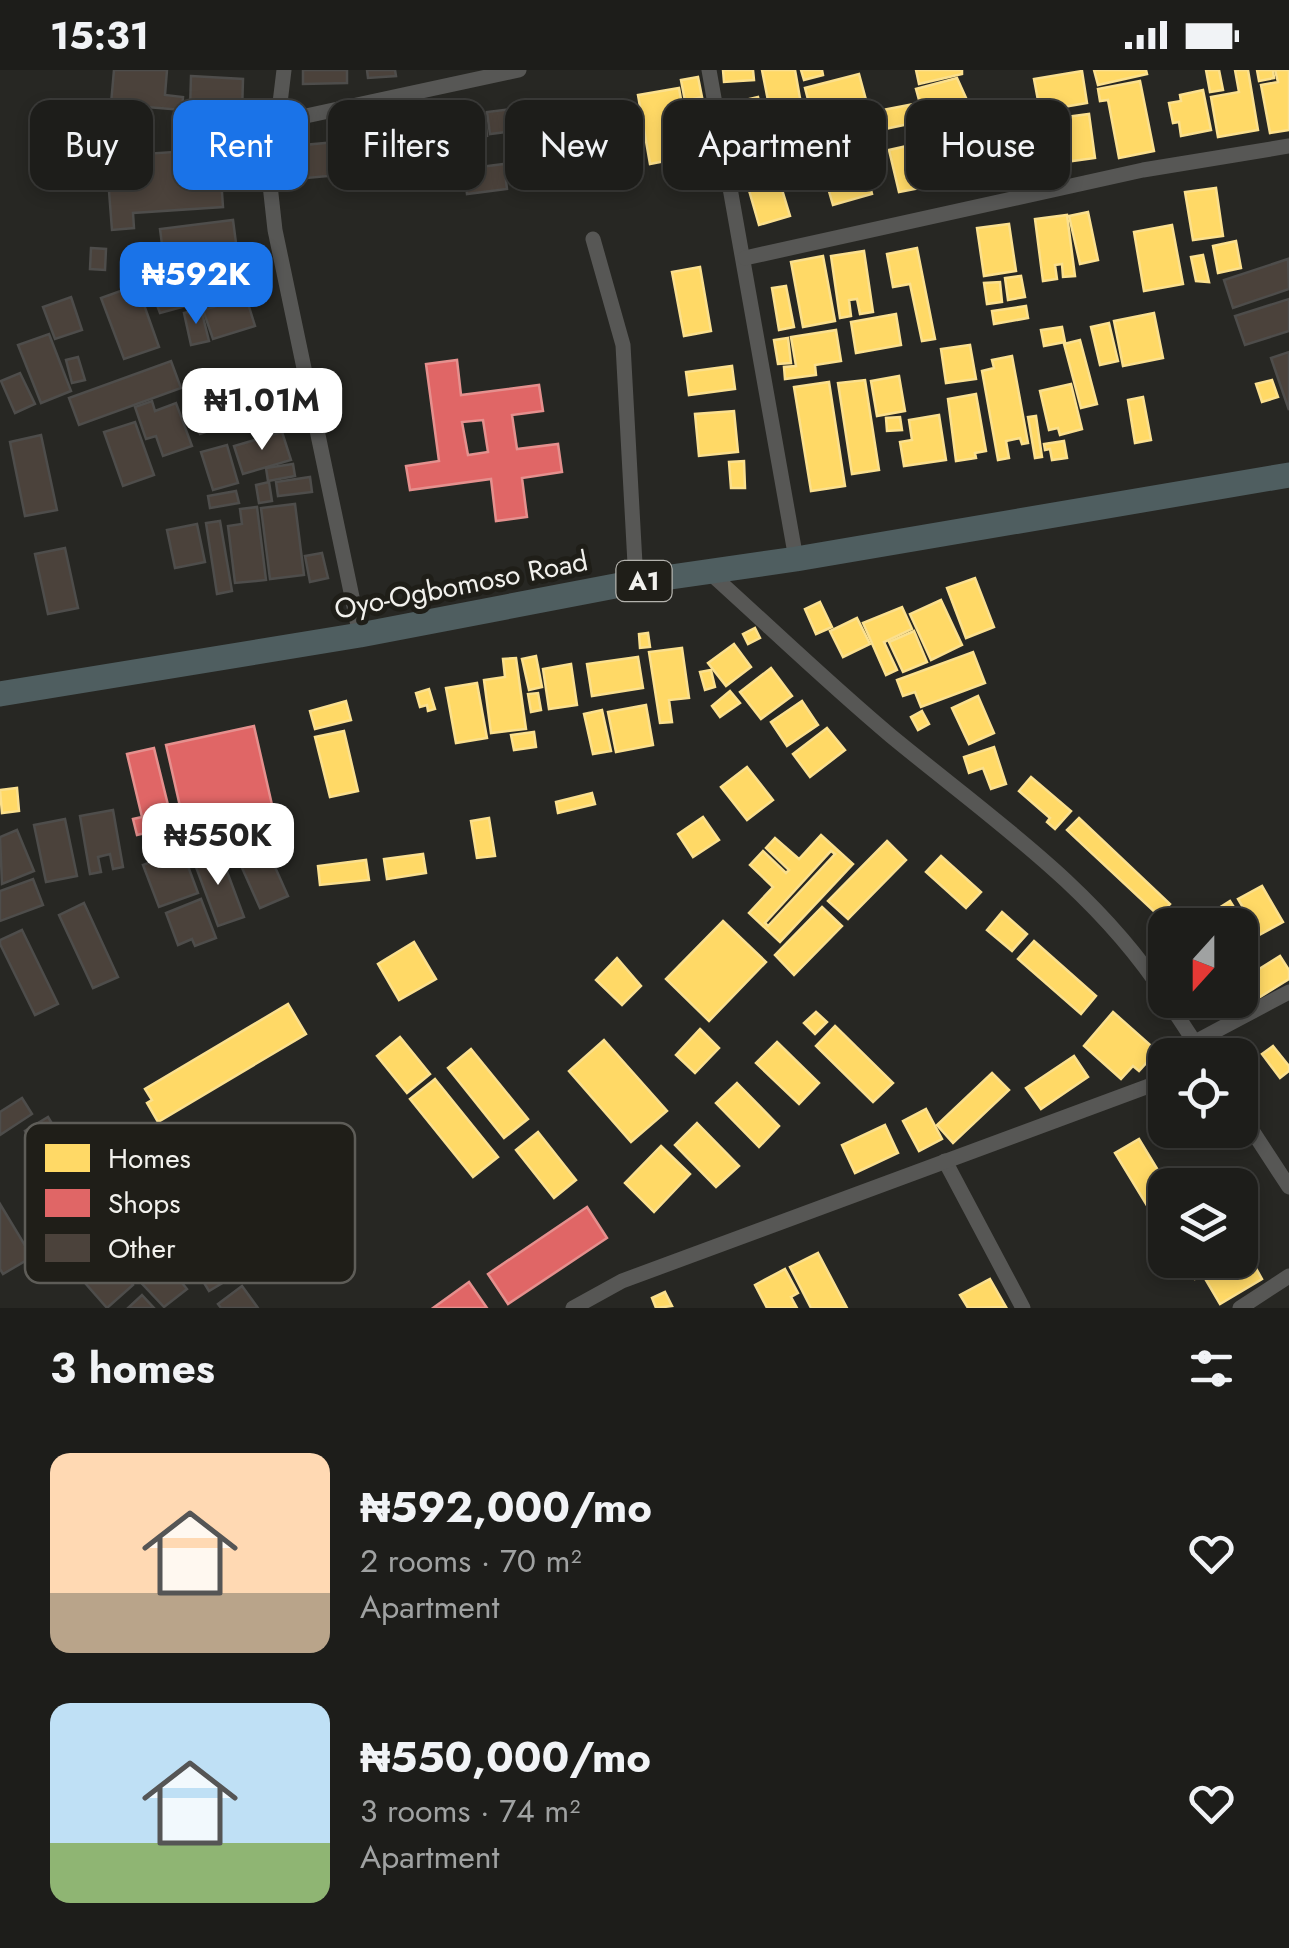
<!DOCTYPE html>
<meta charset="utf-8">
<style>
:root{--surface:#1d1d1a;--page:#2a2a27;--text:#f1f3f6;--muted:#a0a2a2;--line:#3b3b39;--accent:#1a73e8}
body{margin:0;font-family:Jost,sans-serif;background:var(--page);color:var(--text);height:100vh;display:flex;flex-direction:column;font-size:38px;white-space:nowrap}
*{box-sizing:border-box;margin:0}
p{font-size:32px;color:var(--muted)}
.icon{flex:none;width:55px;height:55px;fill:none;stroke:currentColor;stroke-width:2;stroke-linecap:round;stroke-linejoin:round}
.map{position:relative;height:1238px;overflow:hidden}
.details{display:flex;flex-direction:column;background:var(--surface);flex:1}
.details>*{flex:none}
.top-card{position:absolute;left:30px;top:30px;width:1230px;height:90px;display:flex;gap:20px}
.needle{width:65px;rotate:201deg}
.tools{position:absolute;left:1148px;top:838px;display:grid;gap:20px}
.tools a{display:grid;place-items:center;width:110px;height:110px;border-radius:20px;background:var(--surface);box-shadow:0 5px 15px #0003,0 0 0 2px var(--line);font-size:50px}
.price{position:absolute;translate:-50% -85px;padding:0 22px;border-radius:20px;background:#fff;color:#222;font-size:32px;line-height:65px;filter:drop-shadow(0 2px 5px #0008)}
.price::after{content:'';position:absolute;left:50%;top:60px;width:30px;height:22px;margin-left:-15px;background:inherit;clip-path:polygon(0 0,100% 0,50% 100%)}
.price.selected{background:var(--accent);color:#fff}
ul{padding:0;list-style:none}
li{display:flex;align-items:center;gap:30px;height:250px;padding:0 50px}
li span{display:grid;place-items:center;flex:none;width:280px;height:200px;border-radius:20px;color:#555}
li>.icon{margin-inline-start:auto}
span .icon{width:120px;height:120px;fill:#fffc;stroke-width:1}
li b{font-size:42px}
h2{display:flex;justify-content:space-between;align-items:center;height:120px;padding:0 50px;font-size:42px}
.pill{padding:0 35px;border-radius:20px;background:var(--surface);box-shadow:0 5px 15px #0003,0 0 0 2px var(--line);font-size:35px;line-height:90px}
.pill.selected{background:var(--accent);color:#fff}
.status{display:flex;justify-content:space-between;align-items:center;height:70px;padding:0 50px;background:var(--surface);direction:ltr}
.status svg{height:28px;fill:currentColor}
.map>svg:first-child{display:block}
.homes{fill:#ffd966;stroke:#fbe08e;stroke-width:2.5;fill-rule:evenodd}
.shops{fill:#e06666;stroke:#e5908e;stroke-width:2.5;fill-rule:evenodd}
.building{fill:#4b423b;stroke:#4e4d4b;stroke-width:2.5}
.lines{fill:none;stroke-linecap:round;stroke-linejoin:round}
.minor{stroke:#575755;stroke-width:15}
.trunk{stroke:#4f5e60;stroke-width:25}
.labels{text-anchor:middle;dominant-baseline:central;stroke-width:10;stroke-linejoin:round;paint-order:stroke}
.shield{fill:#1f1e18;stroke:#b3b2ad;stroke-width:2.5}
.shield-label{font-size:25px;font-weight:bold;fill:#f2f1ed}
.street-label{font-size:28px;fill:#f2f1ed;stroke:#1f1e18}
.key{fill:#1f1e18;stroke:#5e5d58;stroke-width:2.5}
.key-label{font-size:28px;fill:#f2f1ed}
</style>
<div class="status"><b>15:31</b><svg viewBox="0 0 49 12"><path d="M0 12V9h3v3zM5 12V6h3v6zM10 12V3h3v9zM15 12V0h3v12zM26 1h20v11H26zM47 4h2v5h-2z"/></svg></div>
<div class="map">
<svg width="1289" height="1238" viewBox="0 0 1289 1238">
<rect width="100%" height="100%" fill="#272723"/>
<g class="homes">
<polygon points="723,0 753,0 754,10 724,12"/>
<polygon points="762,0 795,0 803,45 772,51"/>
<polygon points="801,0 822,0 823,5 804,10"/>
<polygon points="916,0 962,0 962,4 919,14"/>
<polygon points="1094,0 1146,0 1147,4 1098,15"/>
<polygon points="1206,0 1219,0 1223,20 1210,22"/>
<polygon points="1235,0 1248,0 1258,60 1218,67 1211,27 1239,22"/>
<polygon points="1257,0 1273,0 1274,8 1259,11"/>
<polygon points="1275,0 1289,0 1289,60 1270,63 1261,15 1278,12"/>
<polygon points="1082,1 1087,33 1040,41 1034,9"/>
<polygon points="859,4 866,30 812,45 805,18"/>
<polygon points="698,7 702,27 685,31 681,10"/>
<polygon points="957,8 971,39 925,52 916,19"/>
<polygon points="1140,11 1154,81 1119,88 1108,30 1100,31 1098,19"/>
<polygon points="679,18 691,86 650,94 638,25"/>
<polygon points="1203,20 1211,60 1181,66 1179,52 1173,53 1169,33 1181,31 1180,25"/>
<polygon points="758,27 768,71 744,76 740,62 748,60 741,31"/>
<polygon points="914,34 918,52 871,62 867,43"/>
<polygon points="1022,38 1039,81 1010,92 993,49"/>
<polygon points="1089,44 1095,88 1065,92 1058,48"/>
<polygon points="624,48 635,94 610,99 599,53"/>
<polygon points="974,59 984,101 944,110 934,68"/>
<polygon points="920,73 930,116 899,122 889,80"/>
<polygon points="770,80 790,146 759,155 740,89"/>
<polygon points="836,82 844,107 866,101 872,124 833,135 819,87"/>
<polygon points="1216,118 1223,166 1193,170 1185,122"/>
<polygon points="1088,142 1098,190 1080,194 1069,146"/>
<polygon points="1067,145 1075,206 1063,207 1062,194 1055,195 1057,209 1043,211 1035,149"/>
<polygon points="1009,154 1016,201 984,206 977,158"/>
<polygon points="1172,155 1183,214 1144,221 1134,162"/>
<polygon points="1236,171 1241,198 1218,203 1213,176"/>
<polygon points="917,178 935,269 922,271 910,214 893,217 887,184"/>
<polygon points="864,181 873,242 860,244 857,229 849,230 851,246 840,248 831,186"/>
<polygon points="1203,185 1209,212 1196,211 1191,187"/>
<polygon points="823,186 835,251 803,257 791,192"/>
<polygon points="700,197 711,261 684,266 672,202"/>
<polygon points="1021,206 1025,227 1008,230 1005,208"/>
<polygon points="1000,212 1002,232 987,234 984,213"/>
<polygon points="786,216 794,257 779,260 772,218"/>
<polygon points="1026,236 1028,248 994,254 992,241"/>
<polygon points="1154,243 1163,288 1123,296 1114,251"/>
<polygon points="896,244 901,275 856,283 851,252"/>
<polygon points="1109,253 1118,291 1100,295 1091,257"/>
<polygon points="1062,257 1065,272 1044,276 1041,260"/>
<polygon points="836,260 841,291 815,295 816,305 785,309 784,297 796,296 791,267"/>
<polygon points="788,268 791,293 778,294 774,270"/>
<polygon points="1080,270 1097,334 1081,338 1064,274"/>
<polygon points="970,275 976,309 946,313 941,279"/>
<polygon points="1012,286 1028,373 1022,374 1020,368 1006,371 1009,388 998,390 982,301 994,298 992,290"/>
<polygon points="732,296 735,319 689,325 686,302"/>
<polygon points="899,306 905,341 877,346 871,311"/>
<polygon points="865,310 879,400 852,404 838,313"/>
<polygon points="1272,310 1278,327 1262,332 1256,314"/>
<polygon points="829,312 845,416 811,421 794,317"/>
<polygon points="1071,314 1082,359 1060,365 1058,358 1049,360 1040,321"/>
<polygon points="976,324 986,381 975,383 976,388 956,391 948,329"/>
<polygon points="1143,327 1151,370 1135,373 1128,330"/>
<polygon points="734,341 738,382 699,386 695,344"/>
<polygon points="939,345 946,390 904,396 900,372 912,370 909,350"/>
<polygon points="1036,346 1042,387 1035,388 1028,347"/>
<polygon points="900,347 902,360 887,361 886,348"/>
<polygon points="1064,371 1067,388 1052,390 1050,379 1045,380 1044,374"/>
<polygon points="744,391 745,418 731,418 729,392"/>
<polygon points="975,508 994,557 966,568 947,518"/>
<polygon points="941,530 962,575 931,590 910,544"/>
<polygon points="820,532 832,557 816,564 805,539"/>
<polygon points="902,537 912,559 884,572 897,600 886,605 863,553"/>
<polygon points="857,548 870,574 843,587 830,561"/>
<polygon points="755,558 760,568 748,574 743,564"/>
<polygon points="914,561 927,592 903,602 889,572"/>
<polygon points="648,563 650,577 640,578 639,564"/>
<polygon points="734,574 751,597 726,616 708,593"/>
<polygon points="682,578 689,628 669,630 672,652 660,653 649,582"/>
<polygon points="973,582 985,613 921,637 915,622 903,626 897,610"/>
<polygon points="536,586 542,617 529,620 522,589"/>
<polygon points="638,587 643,618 592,626 587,594"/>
<polygon points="516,588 526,659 491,663 484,610 505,607 503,589"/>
<polygon points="571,594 577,635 549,639 543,599"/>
<polygon points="771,598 792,626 761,649 740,622"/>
<polygon points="711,600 715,617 705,620 700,602"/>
<polygon points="477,613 487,668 456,673 446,618"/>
<polygon points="429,619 435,639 428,641 427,635 420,637 416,623"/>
<polygon points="730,621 740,633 720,647 712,636"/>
<polygon points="538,623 541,640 531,642 528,624"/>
<polygon points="978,626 994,663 969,674 952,638"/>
<polygon points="346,631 351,650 315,659 310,641"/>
<polygon points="802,631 818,655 787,676 771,652"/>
<polygon points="646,635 653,675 616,682 608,642"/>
<polygon points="602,640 611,681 593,684 584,644"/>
<polygon points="922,641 929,654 918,660 911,647"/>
<polygon points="827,658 845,680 810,707 793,684"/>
<polygon points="344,661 358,721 330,727 315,667"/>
<polygon points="534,662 536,677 514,680 511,665"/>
<polygon points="994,677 1006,714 991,719 983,698 969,703 964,687"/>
<polygon points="747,697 773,730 747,750 721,717"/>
<polygon points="1031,707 1071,741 1055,759 1047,752 1050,748 1019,721"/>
<polygon points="17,718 19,741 2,743 0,720"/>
<polygon points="592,723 595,734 558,743 556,732"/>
<polygon points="703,747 719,770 693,787 678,764"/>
<polygon points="489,748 495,786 477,788 471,751"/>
<polygon points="1079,748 1170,834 1159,846 1067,760"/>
<path d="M821,765l32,29 -73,78 -31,-29 24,-26 -23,-22 13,-14 23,22 3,-3 -23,-22 9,-10 24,21zM831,781l4,3 -67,72 -3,-3z"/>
<polygon points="887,771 906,790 848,849 828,831"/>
<polygon points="423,784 426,803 387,809 384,789"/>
<polygon points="941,786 981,822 966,838 926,802"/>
<polygon points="366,790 369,810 320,815 318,796"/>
<polygon points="1262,816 1283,852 1259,865 1238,829"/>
<polygon points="1230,831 1250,863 1240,869 1240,855 1192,855"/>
<polygon points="822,837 842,856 794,905 775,885"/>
<polygon points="1002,842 1027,864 1012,881 987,860"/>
<polygon points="723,851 766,892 709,951 666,909"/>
<polygon points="1034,871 1096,926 1081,944 1018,889"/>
<polygon points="414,872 436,909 399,930 378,894"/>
<polygon points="1280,886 1289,900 1289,909 1231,945 1221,930 1240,930 1240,911"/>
<polygon points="617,888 641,916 622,935 596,910"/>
<polygon points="288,934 306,964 158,1052 147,1033 152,1030 145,1019"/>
<polygon points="816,942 827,952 815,964 804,953"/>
<polygon points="1113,942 1157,981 1139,1001 1133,996 1121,1009 1084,976"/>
<polygon points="835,956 893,1013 873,1032 816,976"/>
<polygon points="700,959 719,978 695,1003 676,985"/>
<polygon points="400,967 430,1004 407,1023 377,986"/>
<polygon points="604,970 667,1041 631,1072 569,1001"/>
<polygon points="777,972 819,1013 799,1034 756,993"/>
<polygon points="1273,976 1289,996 1289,1001 1280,1008 1262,984"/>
<polygon points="471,979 528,1049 504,1068 448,998"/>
<polygon points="1074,986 1088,1007 1041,1039 1026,1018"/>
<polygon points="992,1003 1009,1020 953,1073 937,1055"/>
<polygon points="435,1009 498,1087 473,1107 410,1029"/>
<polygon points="737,1013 779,1056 759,1077 716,1033"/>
<polygon points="926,1039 942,1069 919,1081 903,1051"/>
<polygon points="697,1053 739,1096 716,1117 675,1075"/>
<polygon points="885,1055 898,1083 855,1103 842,1075"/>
<polygon points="538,1062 576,1110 554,1128 516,1080"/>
<polygon points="1139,1069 1167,1115 1165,1140 1154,1147 1115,1083"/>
<polygon points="661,1076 690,1104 654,1142 625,1113"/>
<polygon points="818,1183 847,1238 811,1238 790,1197"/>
<polygon points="1248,1184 1262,1209 1220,1234 1203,1205 1195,1209 1186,1195 1194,1190 1221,1190 1225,1197"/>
<polygon points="785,1199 798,1223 791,1227 797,1238 767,1238 755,1215"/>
<polygon points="990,1209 1006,1237 968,1238 960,1225"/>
<polygon points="665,1222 672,1236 656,1238 652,1228"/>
</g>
<g class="shops">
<path d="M457,290l4,35 78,-10 4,26 -31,4 5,34 41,-5 4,28 -40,6 5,39 -31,4 -5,-42 -81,11 -4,-24 33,-5 -13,-97zM483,350l5,32 -20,3 -6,-33z"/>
<polygon points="254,656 275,748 187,767 166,675"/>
<polygon points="154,678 169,739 176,738 180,755 137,765 133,749 142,747 127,684"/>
<polygon points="587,1137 607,1168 508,1234 488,1204"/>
<polygon points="469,1212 487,1238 433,1238"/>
</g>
<g class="building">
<polygon points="114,0 167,0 165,25 183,27 182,40 111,34"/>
<polygon points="303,0 347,0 347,13 303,14"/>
<polygon points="367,0 395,0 396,6 368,8"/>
<polygon points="191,6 243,9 242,43 190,41"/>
<polygon points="520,38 523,60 490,64 487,42"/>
<polygon points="485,44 487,66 439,72 437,50"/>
<polygon points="128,68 129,85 219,79 223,137 133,143 134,158 112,160 105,69"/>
<polygon points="368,69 369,76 380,75 382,89 370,90 371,102 307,108 304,75"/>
<polygon points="504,94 507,119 467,124 464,99"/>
<polygon points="233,150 237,181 164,190 160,159"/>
<polygon points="91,178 106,179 105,200 90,199"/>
<polygon points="235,186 245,220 160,243 157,235 175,230 172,218 152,224 149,211"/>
<polygon points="1288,189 1289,219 1233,238 1224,210"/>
<polygon points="137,215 159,277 124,289 101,228"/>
<polygon points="71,227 82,260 55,269 43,237"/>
<polygon points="246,227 255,256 213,269 203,240"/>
<polygon points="1289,229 1289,261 1245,275 1235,246"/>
<polygon points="201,239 209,271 191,275 184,243"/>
<polygon points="49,264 71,321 41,333 18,275"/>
<polygon points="1289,282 1289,340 1271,288"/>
<polygon points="78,287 85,310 72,313 66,290"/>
<polygon points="171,291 181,318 79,355 69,328"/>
<polygon points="20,303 35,334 15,343 1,311"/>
<polygon points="264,306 276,338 200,364 188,331"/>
<polygon points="152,331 155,341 176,333 192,376 163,386 156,366 146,369 135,337"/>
<polygon points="135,352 154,405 123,416 104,362"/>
<polygon points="282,362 291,390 243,404 234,376"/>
<polygon points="41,365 57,440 25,446 10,372"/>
<polygon points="227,375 238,413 213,420 201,382"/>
<polygon points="293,394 295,406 268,411 266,398"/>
<polygon points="310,407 312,422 278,426 276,412"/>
<polygon points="269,412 272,431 259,433 256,415"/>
<polygon points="236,421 239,433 210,438 208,426"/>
<polygon points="295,434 304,505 270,509 261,438"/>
<polygon points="257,437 266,510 235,513 228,456 242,454 240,439"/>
<polygon points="220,451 232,521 217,524 206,453"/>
<polygon points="197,454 205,492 175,498 167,460"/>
<polygon points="65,478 78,538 48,544 35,484"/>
<polygon points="322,483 328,508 310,512 305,486"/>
<polygon points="113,740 123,797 113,799 110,784 98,787 101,802 90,804 80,746"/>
<polygon points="65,749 77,806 46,812 34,755"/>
<polygon points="258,759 288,826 260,838 230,771"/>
<polygon points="17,760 34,801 2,814 0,767"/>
<polygon points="182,780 198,823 159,837 143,795"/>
<polygon points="219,780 244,847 218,856 193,789"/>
<polygon points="33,809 43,835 0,851 0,821"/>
<polygon points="201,829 216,868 195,876 192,869 178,875 166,843"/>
<polygon points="84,833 118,907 93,918 59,845"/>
<polygon points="22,860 58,934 35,945 0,874 0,870"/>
<polygon points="22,1028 32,1044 0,1065 0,1042"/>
<polygon points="48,1047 71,1085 48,1098 25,1061"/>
<polygon points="149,1055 239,1203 209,1221 119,1073"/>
<polygon points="0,1134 32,1187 3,1204 0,1199"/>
<polygon points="68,1142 133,1215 107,1238 43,1165"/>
<polygon points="140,1162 187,1219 164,1237 114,1184"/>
<polygon points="242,1216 258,1238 221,1238 218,1234"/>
<polygon points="142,1225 154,1238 128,1238"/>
</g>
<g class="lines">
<g class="minor">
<polyline points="284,0 270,115 275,160 360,565"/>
<polyline points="709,0 796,489"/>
<polyline points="278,52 519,0"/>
<polyline points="593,169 623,275 636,512"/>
<polyline points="745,188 1143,100 1289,76"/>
<path d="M710,503c60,54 119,111 181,163 97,80 205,153 274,260"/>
<polyline points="1167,930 1203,985"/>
<polyline points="1195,972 1289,922"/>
<polyline points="1240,1042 1289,1117"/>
<polyline points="945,1091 1023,1238"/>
<polyline points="573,1238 622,1211 1165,1010"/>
<polyline points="1240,1238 1289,1206"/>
</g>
<polyline class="trunk" points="0,624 360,565 636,512 796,489 1289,405"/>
</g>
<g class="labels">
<rect class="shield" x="616.5" y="491" width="55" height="40" rx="8"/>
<g class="shield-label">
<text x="644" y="511">A1</text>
</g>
<g class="street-label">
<text transform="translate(461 515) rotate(-11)">Oyo-Ogbomoso Road</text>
</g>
</g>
<rect x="25" y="1053" width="330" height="160" rx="15" class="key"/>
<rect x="45" y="1074" width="45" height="28" fill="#ffd966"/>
<rect x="45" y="1119" width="45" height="28" fill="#e06666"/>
<rect x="45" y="1164" width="45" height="28" fill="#4b423b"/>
<g class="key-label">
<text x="108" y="1098">Homes</text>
<text x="108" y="1143">Shops</text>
<text x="108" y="1188">Other</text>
</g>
</svg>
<div class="tools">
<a><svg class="needle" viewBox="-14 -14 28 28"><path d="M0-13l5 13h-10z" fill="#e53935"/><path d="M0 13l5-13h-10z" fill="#a0a2a2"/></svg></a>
<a><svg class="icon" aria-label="locate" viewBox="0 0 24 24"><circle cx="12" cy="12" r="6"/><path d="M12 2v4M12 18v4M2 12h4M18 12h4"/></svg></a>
<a><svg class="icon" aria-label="layers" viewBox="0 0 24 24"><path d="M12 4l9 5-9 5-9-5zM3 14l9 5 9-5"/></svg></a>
</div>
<b class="price selected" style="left:196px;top:257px">₦592K</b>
<b class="price" style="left:262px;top:383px">₦1.01M</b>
<b class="price" style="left:218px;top:818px">₦550K</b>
<div class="top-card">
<a class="pill">Buy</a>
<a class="pill selected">Rent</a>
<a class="pill">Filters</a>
<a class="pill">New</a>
<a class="pill">Apartment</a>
<a class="pill">House</a>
</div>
</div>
<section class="details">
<h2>3 homes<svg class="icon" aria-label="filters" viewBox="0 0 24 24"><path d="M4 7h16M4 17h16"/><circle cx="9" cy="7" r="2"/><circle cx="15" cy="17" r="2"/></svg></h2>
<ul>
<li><span style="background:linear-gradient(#ffd9b3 70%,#b9a48a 0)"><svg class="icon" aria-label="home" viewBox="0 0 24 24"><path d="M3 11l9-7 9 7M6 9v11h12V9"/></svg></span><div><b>₦592,000/mo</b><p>2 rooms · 70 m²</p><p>Apartment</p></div><svg class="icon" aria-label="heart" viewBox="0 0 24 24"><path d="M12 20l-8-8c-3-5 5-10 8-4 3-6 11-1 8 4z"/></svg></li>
<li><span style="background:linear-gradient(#bfe0f5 70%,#8fb573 0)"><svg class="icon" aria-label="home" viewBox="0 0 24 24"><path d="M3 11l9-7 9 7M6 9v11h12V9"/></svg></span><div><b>₦550,000/mo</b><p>3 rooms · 74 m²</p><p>Apartment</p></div><svg class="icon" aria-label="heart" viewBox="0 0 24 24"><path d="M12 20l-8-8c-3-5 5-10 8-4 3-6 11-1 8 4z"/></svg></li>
</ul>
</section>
